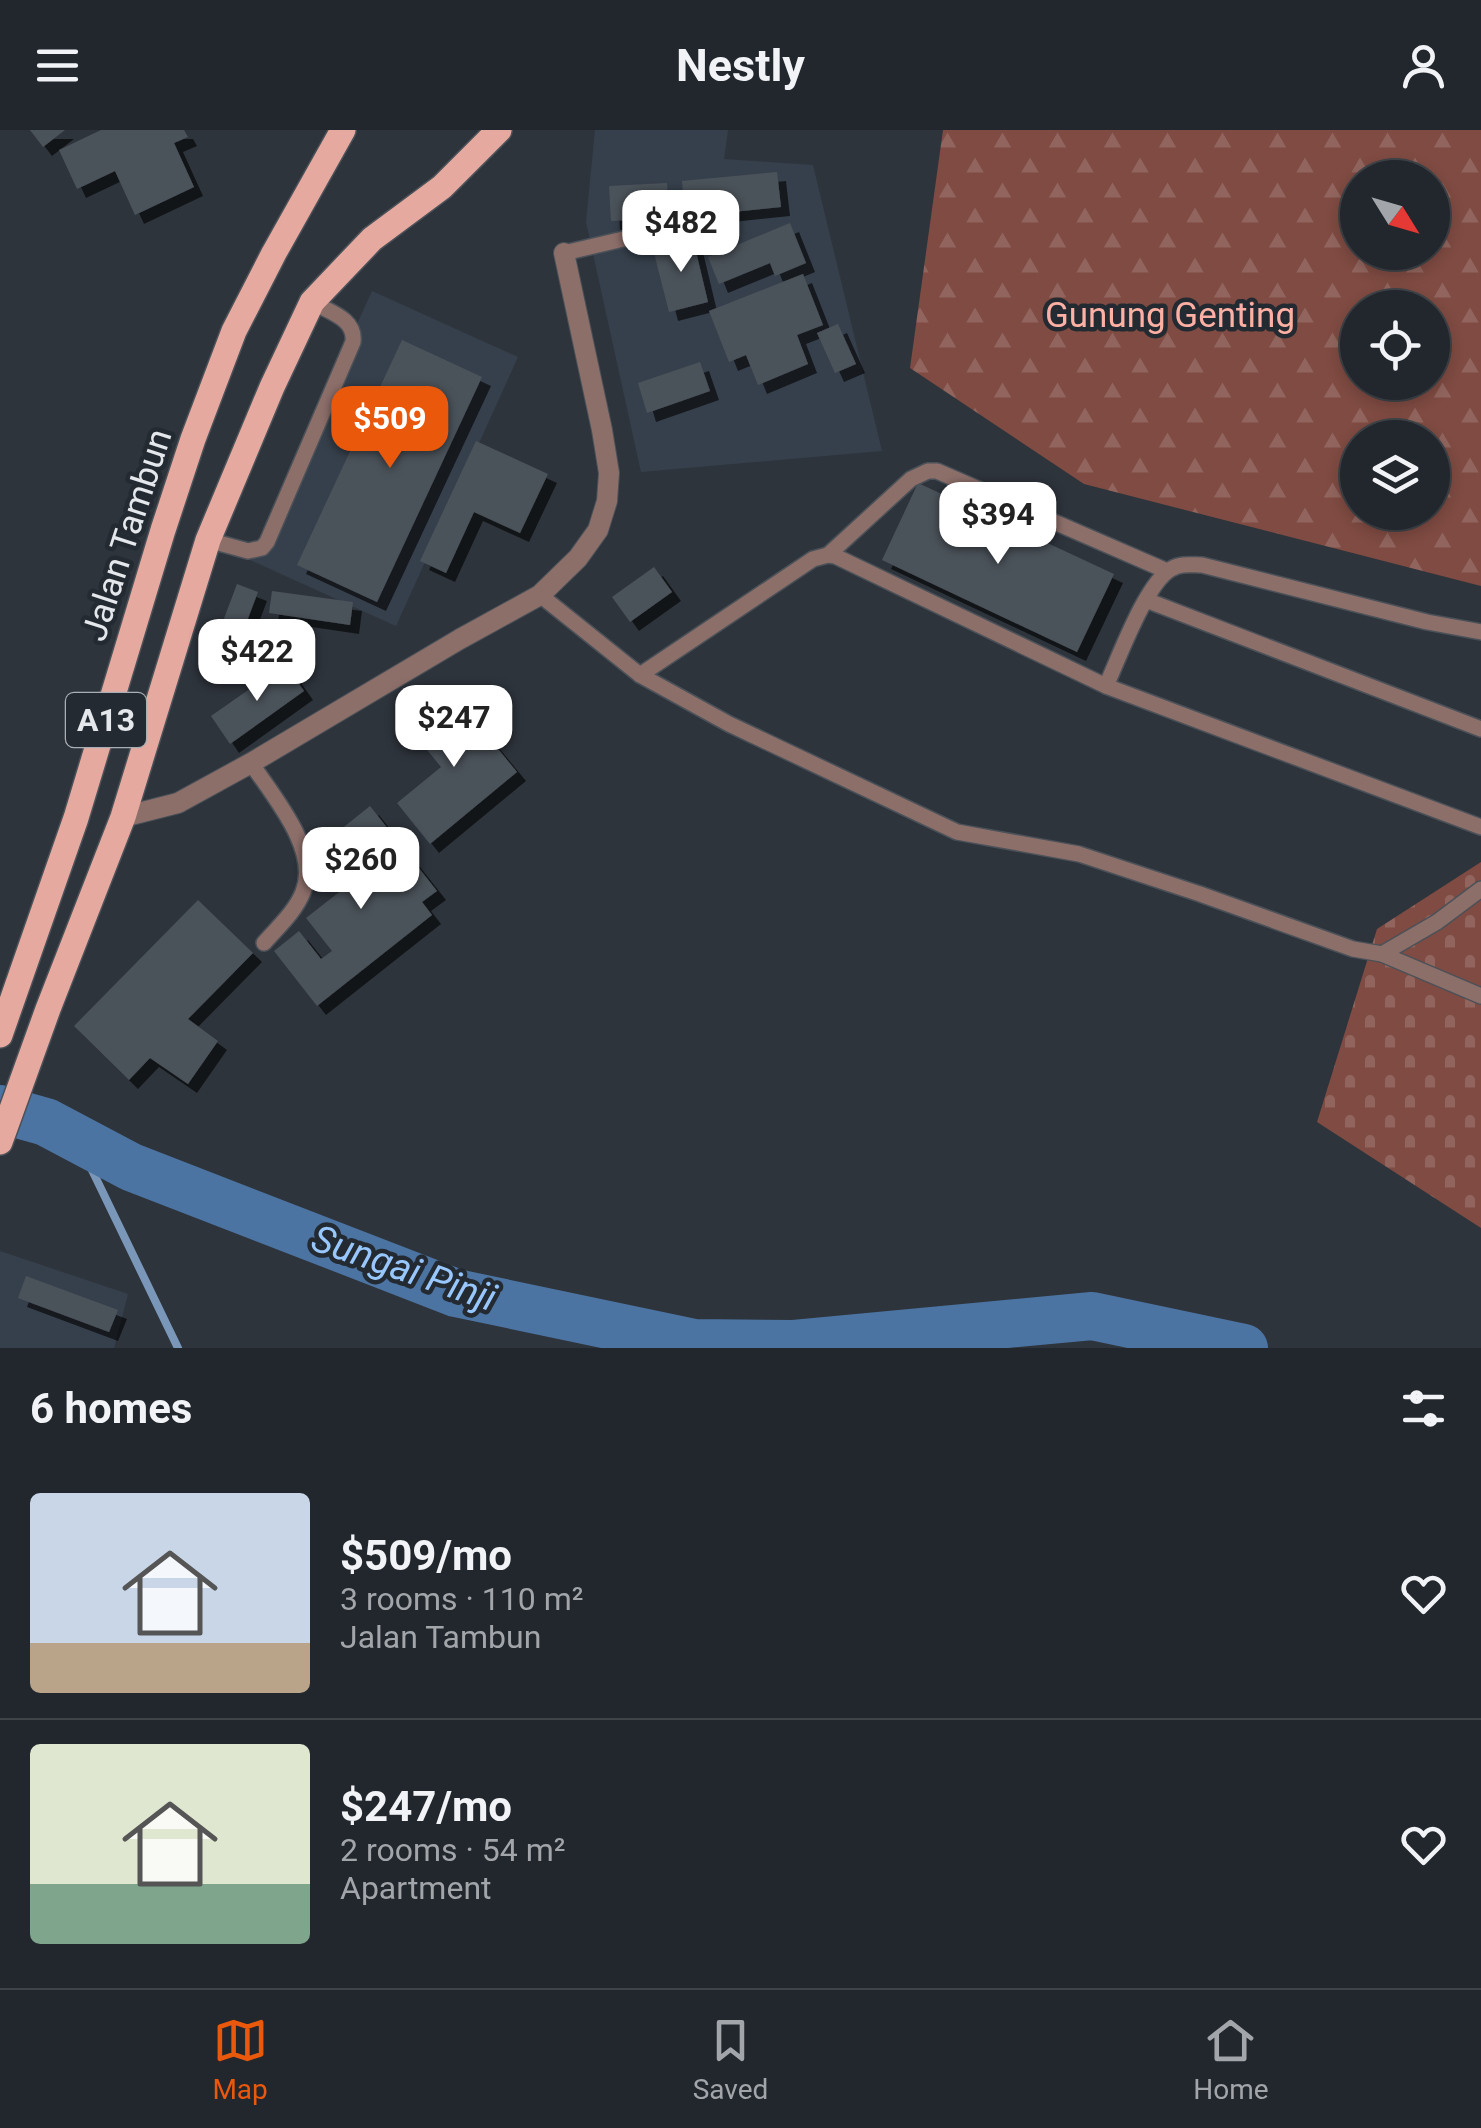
<!DOCTYPE html>
<meta charset="utf-8">
<style>
:root{--surface:#22272d;--page:#2a2f35;--text:#f1f3f6;--muted:#a2a5aa;--line:#3f4449;--accent:#ea580c}
body{margin:0;font-family:Roboto,sans-serif;background:var(--page);color:var(--text);height:100vh;display:flex;flex-direction:column;font-size:38px;white-space:nowrap}
*{box-sizing:border-box;margin:0}
p{font-size:32px;color:var(--muted)}
.icon{flex:none;width:55px;height:55px;fill:none;stroke:currentColor;stroke-width:2;stroke-linecap:round;stroke-linejoin:round}
.map{position:relative;height:1218px;overflow:hidden}
.sheet{display:flex;flex-direction:column;background:var(--surface);flex:1}
.sheet>*{flex:none}
.needle{width:65px;rotate:127deg}
.buttons{position:absolute;left:1340px;top:30px;display:grid;gap:20px}
.buttons a{display:grid;place-items:center;width:110px;height:110px;border-radius:50%;background:var(--surface);box-shadow:0 5px 15px #0003,0 0 0 2px var(--line);font-size:50px}
.price{position:absolute;translate:-50% -85px;padding:0 22px;border-radius:20px;background:#fff;color:#222;font-size:32px;line-height:65px;filter:drop-shadow(0 2px 5px #0008)}
.price::after{content:'';position:absolute;left:50%;top:60px;width:30px;height:22px;margin-left:-15px;background:inherit;clip-path:polygon(0 0,100% 0,50% 100%)}
.price.on{background:var(--accent);color:#fff}
ul{padding:0;list-style:none}
li{display:flex;align-items:center;gap:30px;height:250px;padding:0 30px}
li+li{border-top:2px solid var(--line)}
li span{display:grid;place-items:center;flex:none;width:280px;height:200px;border-radius:10px;color:#555}
li>.icon{margin-inline-start:auto}
span .icon{width:120px;height:120px;fill:#fffc;stroke-width:1}
li b{font-size:42px}
h2{display:flex;justify-content:space-between;align-items:center;height:120px;padding:0 30px;font-size:42px}
header{display:flex;justify-content:space-between;align-items:center;height:130px;padding:0 30px;background:var(--surface);font-size:45px;font-weight:700}
.tabs{display:flex;justify-content:space-around;align-items:center;height:140px;border-top:2px solid var(--line);background:var(--surface);font-size:28px;color:var(--muted)}
.tabs a{display:grid;justify-items:center;gap:5px}
.tabs .on{color:var(--accent)}
.map>svg:first-child{display:block}
.built{fill:#36404c}
.forest{fill:url(#forest-firs);fill-rule:evenodd}
.cemetery{fill:url(#cemetery-stones)}
.lines{fill:none;stroke-linecap:round;stroke-linejoin:round}
.stream{stroke:#7a97b9;stroke-width:8}
.river{stroke:#4c74a3;stroke-width:48}
.building{fill:#4c525a;filter:url(#shadow)}
.service-casing{stroke:#4b5158;stroke-width:18}
.minor-casing{stroke:#4b5158;stroke-width:22}
.primary-casing{stroke:#4b5158;stroke-width:28}
.service{stroke:#8d6f6a;stroke-width:15}
.minor{stroke:#8d6f6a;stroke-width:20}
.primary{stroke:#e6a99f;stroke-width:25}
.labels{text-anchor:middle;dominant-baseline:central;stroke-width:9;stroke-linejoin:round;paint-order:stroke}
.shield{fill:#242a31;stroke:#aaafb5;stroke-width:2.5}
.shield-label{font-size:32px;font-weight:bold;fill:#e4e8ed}
.park-label{font-size:35px;fill:#feb0a4;stroke:#242a31}
.street-label{font-size:35px;fill:#e4e8ed;stroke:#242a31}
.water-label{font-size:38px;font-style:italic;fill:#98c7fe;stroke:#242a31}
</style>
<header><svg class="icon" aria-label="menu" viewBox="0 0 24 24"><path d="M4 6h16M4 12h16M4 18h16"/></svg>Nestly<svg class="icon" aria-label="person" viewBox="0 0 24 24"><circle cx="12" cy="8" r="4"/><path d="M4 21q1-7 8-7t8 7"/></svg></header>
<div class="map">
<svg width="1481" height="1218" viewBox="0 0 1481 1218">
<defs>
<pattern id="forest-firs" width="22" height="20" patternUnits="userSpaceOnUse" patternTransform="scale(2.5)"><rect width="22" height="20" fill="#7f4b42"/><path d="M5 1l3.5 6h-7zM16 11l3.5 6h-7z" fill="#91655e"/></pattern>
<pattern id="cemetery-stones" width="16" height="16" patternUnits="userSpaceOnUse" patternTransform="scale(2.5)"><rect width="16" height="16" fill="#7f4b42"/><path d="M2 7V4a2 2 0 0 1 4 0v3zM10 15v-3a2 2 0 0 1 4 0v3z" fill="#91655e"/></pattern>
<filter id="shadow"><feDropShadow dx="9" dy="9" stdDeviation="0" flood-color="#0009"/></filter>
</defs>
<rect width="100%" height="100%" fill="#2e343c"/>
<g class="built">
<polygon points="595,0 728,0 724,29 813,35 882,321 641,342 586,92"/>
<polygon points="372,161 518,227 396,496 250,430"/>
<polygon points="0,1121 128,1164 114,1218 0,1218"/>
</g>
<path class="forest" d="M943,0h538v456l-397,-102 -174,-116zM1358,48h74v74h-74zM1358,178h74v74h-74zM1358,308h74v74h-74z"/>
<polygon class="cemetery" points="1481,732 1481,1098 1317,992 1377,799"/>
<g class="lines">
<polyline class="stream" points="77,1009 178,1218"/>
<polyline class="river" points="0,979 46,992 131,1037 456,1163 694,1213 794,1214 1092,1186 1244,1218"/>
</g>
<g class="building">
<polygon points="30,0 65,0 43,17"/>
<polygon points="101,0 184,0 188,7 174,13 194,57 135,85 115,41 77,59 59,20"/>
<polygon points="777,42 781,77 685,87 682,51"/>
<polygon points="667,53 669,88 611,91 609,56"/>
<polygon points="790,93 806,133 775,146 770,133 719,154 708,127"/>
<polygon points="693,109 708,172 669,182 653,119"/>
<polygon points="803,144 823,195 797,205 808,234 758,255 746,225 729,232 709,181"/>
<polygon points="838,194 856,234 835,243 817,203"/>
<polygon points="402,210 482,247 377,472 297,435"/>
<polygon points="700,232 710,261 647,283 638,253"/>
<polygon points="476,311 548,344 520,403 474,382 446,443 420,431"/>
<polygon points="918,353 1114,444 1077,522 882,430"/>
<polygon points="654,437 672,462 630,492 612,467"/>
<polygon points="237,454 258,462 232,531 211,523"/>
<polygon points="272,461 353,472 350,495 269,483"/>
<polygon points="285,534 304,561 230,614 211,586"/>
<polygon points="454,565 517,642 430,714 397,673 441,637 411,600"/>
<polygon points="370,676 437,761 422,772 432,785 317,876 274,821 299,801 321,829 332,821 306,788 370,738 340,700"/>
<polygon points="198,770 253,823 188,889 218,911 188,954 150,928 129,950 74,896"/>
<polygon points="26,1146 118,1180 109,1202 18,1168"/>
</g>
<g class="lines">
<g class="service-casing">
<g id="service">
<polyline points="564,123 687,94"/>
<path d="M208,410l40,11 14,-3 5,-6 86,-200c3,-23 -23,-30 -41,-40"/>
<polyline points="828,425 911,349 928,341 937,341 1167,441"/>
<polyline points="540,465 640,545 729,594 957,702 1079,724 1200,764 1353,819 1382,824 1437,792 1481,759"/>
<polyline points="1146,470 1481,599"/>
<polyline points="640,545 813,429 828,425 835,426 1106,556 1481,697"/>
<path d="M1106,556c13,-28 40,-103 65,-117 10,-6 20,-4 31,-4l225,57 54,10"/>
<path d="M251,633c22,33 69,87 52,129 -8,20 -25,35 -39,51"/>
<polyline points="1382,824 1481,866"/>
</g>
</g>
<g class="minor-casing">
<polyline id="minor" points="123,687 178,673 251,633 460,509 540,465 578,428 598,400 607,371 609,343 602,300 564,123"/>
</g>
<g class="primary-casing">
<g id="primary">
<polyline points="0,905 76,688 163,400 193,309 234,201 274,123 343,0"/>
<polyline points="0,1012 48,879 123,687 208,410 272,257 312,172 372,109 442,57 499,0"/>
</g>
</g>
<use href="#service" class="service"/>
<use href="#minor" class="minor"/>
<use href="#primary" class="primary"/>
</g>
<g class="labels">
<rect class="shield" x="66" y="563" width="80" height="54" rx="8"/>
<g class="shield-label">
<text x="106" y="590">A13</text>
</g>
<g class="park-label">
<text x="1170" y="185">Gunung Genting</text>
</g>
<g class="street-label">
<text transform="translate(127 405) rotate(-72)">Jalan Tambun</text>
</g>
<g class="water-label">
<text transform="translate(404 1138) rotate(19)">Sungai Pinji</text>
</g>
</g>
</svg>
<div class="buttons">
<a><svg class="needle" viewBox="-14 -14 28 28"><path d="M0-13l5 13h-10z" fill="#e53935"/><path d="M0 13l5-13h-10z" fill="#a2a5aa"/></svg></a>
<a><svg class="icon" aria-label="locate" viewBox="0 0 24 24"><circle cx="12" cy="12" r="6"/><path d="M12 2v4M12 18v4M2 12h4M18 12h4"/></svg></a>
<a><svg class="icon" aria-label="layers" viewBox="0 0 24 24"><path d="M12 4l9 5-9 5-9-5zM3 14l9 5 9-5"/></svg></a>
</div>
<b class="price" style="left:681px;top:145px">$482</b>
<b class="price on" style="left:390px;top:341px">$509</b>
<b class="price" style="left:998px;top:437px">$394</b>
<b class="price" style="left:257px;top:574px">$422</b>
<b class="price" style="left:454px;top:640px">$247</b>
<b class="price" style="left:361px;top:782px">$260</b>
</div>
<section class="sheet">
<h2>6 homes<svg class="icon" aria-label="filters" viewBox="0 0 24 24"><path d="M4 7h16M4 17h16"/><circle cx="9" cy="7" r="2"/><circle cx="15" cy="17" r="2"/></svg></h2>
<ul>
<li><span style="background:linear-gradient(#c9d6e8 75%,#b9a48a 0)"><svg class="icon" aria-label="home" viewBox="0 0 24 24"><path d="M3 11l9-7 9 7M6 9v11h12V9"/></svg></span><div><b>$509/mo</b><p>3 rooms · 110 m²</p><p>Jalan Tambun</p></div><svg class="icon" aria-label="heart" viewBox="0 0 24 24"><path d="M12 20l-8-8c-3-5 5-10 8-4 3-6 11-1 8 4z"/></svg></li>
<li><span style="background:linear-gradient(#dfe7d0 70%,#7fa58c 0)"><svg class="icon" aria-label="home" viewBox="0 0 24 24"><path d="M3 11l9-7 9 7M6 9v11h12V9"/></svg></span><div><b>$247/mo</b><p>2 rooms · 54 m²</p><p>Apartment</p></div><svg class="icon" aria-label="heart" viewBox="0 0 24 24"><path d="M12 20l-8-8c-3-5 5-10 8-4 3-6 11-1 8 4z"/></svg></li>
</ul>
</section>
<nav class="tabs">
<a class="on"><svg class="icon" aria-label="map" viewBox="0 0 24 24"><path d="M3 6l6-2 6 2 6-2v14l-6 2-6-2-6 2zM9 4v14M15 6v14"/></svg>Map</a>
<a><svg class="icon" aria-label="saved" viewBox="0 0 24 24"><path d="M7 4h10v16l-5-4-5 4z"/></svg>Saved</a>
<a><svg class="icon" aria-label="home" viewBox="0 0 24 24"><path d="M3 11l9-7 9 7M6 9v11h12V9"/></svg>Home</a>
</nav>
